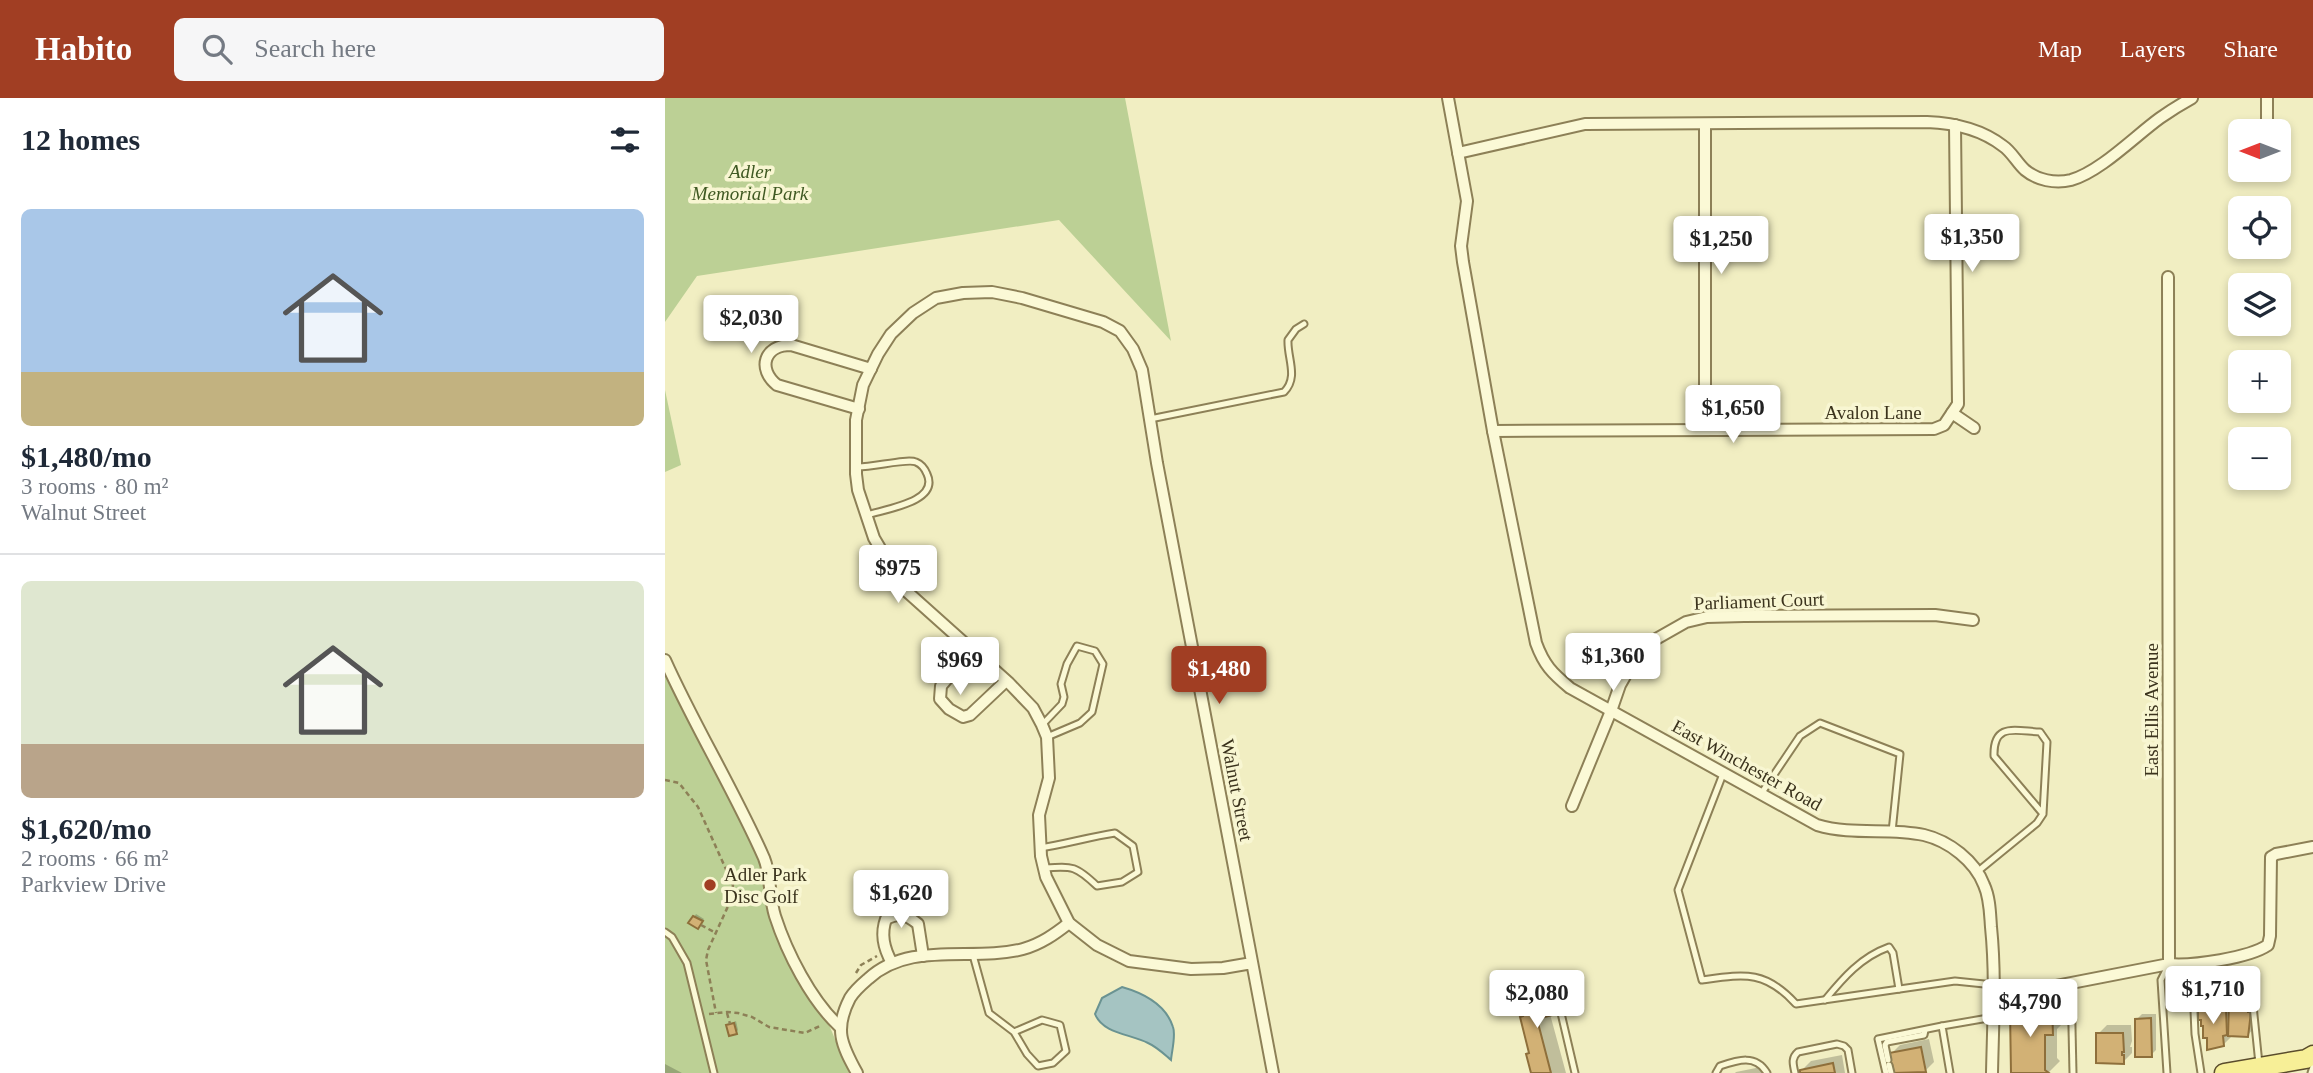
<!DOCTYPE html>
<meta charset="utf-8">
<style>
:root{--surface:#fff;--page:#f6f6f7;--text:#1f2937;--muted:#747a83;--line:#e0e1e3;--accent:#a13e23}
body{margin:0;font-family:"Times New Roman",serif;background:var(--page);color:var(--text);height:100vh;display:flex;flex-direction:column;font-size:26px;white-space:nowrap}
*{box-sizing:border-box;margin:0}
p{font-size:23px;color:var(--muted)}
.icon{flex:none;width:38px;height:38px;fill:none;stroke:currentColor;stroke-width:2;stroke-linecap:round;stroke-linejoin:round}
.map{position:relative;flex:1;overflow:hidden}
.details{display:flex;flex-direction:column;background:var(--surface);width:665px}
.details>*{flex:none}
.needle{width:46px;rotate:270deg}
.fabs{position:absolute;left:1563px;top:21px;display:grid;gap:14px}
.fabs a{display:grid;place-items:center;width:63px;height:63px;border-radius:10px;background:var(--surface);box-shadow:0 4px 10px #0003;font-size:35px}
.price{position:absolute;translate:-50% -60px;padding:0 16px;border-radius:7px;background:#fff;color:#222;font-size:23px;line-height:46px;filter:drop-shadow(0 2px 4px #0008)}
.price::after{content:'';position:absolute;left:50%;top:42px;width:21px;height:16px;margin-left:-10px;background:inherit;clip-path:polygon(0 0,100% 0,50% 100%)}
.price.on{background:var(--accent);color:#fff}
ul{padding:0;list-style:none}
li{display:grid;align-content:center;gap:14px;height:371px;padding:0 21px}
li+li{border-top:2px solid var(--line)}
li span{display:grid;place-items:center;height:217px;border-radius:10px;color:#555}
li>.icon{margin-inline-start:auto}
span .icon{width:126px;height:126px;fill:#fffc;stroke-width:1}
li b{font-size:30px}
h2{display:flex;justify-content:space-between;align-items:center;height:84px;padding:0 21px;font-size:30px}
header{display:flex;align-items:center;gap:42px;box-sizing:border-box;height:98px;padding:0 35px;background:var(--accent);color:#fff}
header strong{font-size:33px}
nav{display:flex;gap:38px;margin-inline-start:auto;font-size:24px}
.search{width:490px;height:63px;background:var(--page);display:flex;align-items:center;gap:18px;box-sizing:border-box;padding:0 24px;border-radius:10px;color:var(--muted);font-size:26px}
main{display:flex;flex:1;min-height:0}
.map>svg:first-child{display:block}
.green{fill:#bcd095}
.water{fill:#a5c4c2;stroke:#6a9392;stroke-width:2}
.shadow{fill:#0003}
.building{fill:#d2b175;stroke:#8e6f3b;stroke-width:2}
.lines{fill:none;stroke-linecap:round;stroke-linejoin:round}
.lane-casing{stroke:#8d8057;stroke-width:9}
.street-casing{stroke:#8d8057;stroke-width:14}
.primary-casing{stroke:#5a4c2c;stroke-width:21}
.path{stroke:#8d8057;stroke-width:2.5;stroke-dasharray:5 3.5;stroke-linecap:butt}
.lane{stroke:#fbf9d6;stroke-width:5}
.street{stroke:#fbf9d6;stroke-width:10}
.primary{stroke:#f7ef97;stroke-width:18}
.poi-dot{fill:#a13e23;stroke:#f8f6d2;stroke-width:2.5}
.labels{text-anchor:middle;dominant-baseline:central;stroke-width:7;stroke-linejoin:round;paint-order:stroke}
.park-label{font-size:19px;font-style:italic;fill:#3f5922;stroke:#f8f6d2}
.street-label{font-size:19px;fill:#3b331d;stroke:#f8f6d2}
.poi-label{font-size:19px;fill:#3b331d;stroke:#f8f6d2;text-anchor:start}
</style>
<header>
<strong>Habito</strong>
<div class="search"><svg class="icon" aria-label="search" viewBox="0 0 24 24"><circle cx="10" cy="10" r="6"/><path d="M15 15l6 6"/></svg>Search here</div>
<nav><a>Map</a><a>Layers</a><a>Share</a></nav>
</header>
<main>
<section class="details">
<h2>12 homes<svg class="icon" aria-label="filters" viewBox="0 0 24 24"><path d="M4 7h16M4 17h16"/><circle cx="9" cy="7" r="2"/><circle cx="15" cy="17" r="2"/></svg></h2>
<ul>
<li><span style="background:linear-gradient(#a9c7e8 75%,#c2b280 0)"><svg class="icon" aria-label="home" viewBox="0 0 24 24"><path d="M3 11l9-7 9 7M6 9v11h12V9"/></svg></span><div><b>$1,480/mo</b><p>3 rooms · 80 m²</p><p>Walnut Street</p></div></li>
<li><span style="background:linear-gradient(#dfe7d0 75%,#b9a48a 0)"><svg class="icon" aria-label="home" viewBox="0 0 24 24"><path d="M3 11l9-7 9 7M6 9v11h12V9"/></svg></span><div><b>$1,620/mo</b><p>2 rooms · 66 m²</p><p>Parkview Drive</p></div></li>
</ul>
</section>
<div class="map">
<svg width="1648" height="975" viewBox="0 0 1648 975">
<rect width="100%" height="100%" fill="#f1eec2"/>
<g class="green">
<polygon points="0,0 460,0 506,243 394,122 32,178 0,224"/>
<polygon points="0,292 16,367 0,374"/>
<polygon points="0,569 98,763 104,814 160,917 184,975 0,975"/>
</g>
<path class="water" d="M457,889c21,6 44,18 51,40 3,8 -1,23 -2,33 -7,-6 -14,-13 -23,-17 -17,-9 -45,-9 -53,-29l7,-16z"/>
<g class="shadow">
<polygon points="31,816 39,821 35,826 26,824"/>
<polygon points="901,884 906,902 894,914 885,916 901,975 868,975 866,954 857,919 860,916 857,904 869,892"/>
<polygon points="1399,895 1399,924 1392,931 1392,960 1395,963 1383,975 1347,975 1347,914 1359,902"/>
<polygon points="1571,898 1588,898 1588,931 1583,937 1568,937 1558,947 1543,938 1534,908 1543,899 1550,899 1550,903 1566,903"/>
<polygon points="1477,916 1491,916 1491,952 1486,957 1472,921"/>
<polygon points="71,923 73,932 71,935 63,927"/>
<polygon points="1442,927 1466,927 1467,943 1465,949 1467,949 1467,955 1458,964 1433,936"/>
<polygon points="1264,941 1269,964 1260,973 1231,975 1226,956 1235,947"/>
<polygon points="1177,957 1180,975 1137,975 1137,972 1146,963"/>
<polygon points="0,966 17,975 0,975"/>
<polygon points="1101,968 1103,975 1070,975 1071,974"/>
</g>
<g class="building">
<polygon points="28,818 38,823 33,831 23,825"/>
<polygon points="889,895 895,915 872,921 886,975 866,975 861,956 864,955 855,919 858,918 855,904"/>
<polygon points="1564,903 1583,903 1583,914 1586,914 1583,939 1563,938"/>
<polygon points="1387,906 1388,937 1380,937 1380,972 1384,975 1346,975 1345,913"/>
<polygon points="1533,907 1542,907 1542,911 1561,911 1562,937 1558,938 1559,948 1542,952 1542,940 1538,940 1538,928 1536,928 1536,922 1533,922"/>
<polygon points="1486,920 1487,959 1470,959 1470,921"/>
<polygon points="69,925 72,936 64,938 61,927"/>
<polygon points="1431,935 1458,935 1459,954 1457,954 1457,957 1459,957 1459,966 1431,965"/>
<polygon points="1256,949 1261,974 1229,975 1227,966 1223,967 1224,955"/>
<polygon points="1168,965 1170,975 1135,975 1135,972"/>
</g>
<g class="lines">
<g class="lane-casing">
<g id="lane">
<path d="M485,321l134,-27c15,-15 3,-34 4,-52l8,-11 8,-5"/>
<path d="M191,369c15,1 51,-9 60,-5 5,2 9,7 11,12 13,28 -42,35 -60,41"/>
<polyline points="377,627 397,606 399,599 396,586 402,566 412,548 430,553 438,566 427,614 415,625 382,639"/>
<path d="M1058,676l-45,116 24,90c43,-6 63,-10 94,24l159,-23 39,4"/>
<polyline points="1096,696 1135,638 1155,625 1235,656 1227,734"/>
<path d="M375,750c26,-4 49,-11 75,-15l18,13 5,26 -16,10 -25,4c-21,-20 -24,-20 -52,-18"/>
<path d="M1312,774l60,-49 6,-9 4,-72 -7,-10c-24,-1 -47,-10 -46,24l49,58"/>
<polyline points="0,834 7,839 22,865 49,975"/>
<polyline points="308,857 324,915 349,934 362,956 373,968 388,965 401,953 395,927 377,922 349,934"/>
<polyline points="1527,866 1530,936 1536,975"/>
<polyline points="1406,885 1408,975"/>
<polyline points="1528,885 1580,877 1585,878 1594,966"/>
<polyline points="892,898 910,975"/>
<path d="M1160,902c18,-22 36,-43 64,-53l4,6 6,36"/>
<polyline points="1223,962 1220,947 1222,944 1259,937 1260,932"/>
<polyline points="1224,967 1226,975"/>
<path d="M1051,975l4,-7c18,-6 36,-12 47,7"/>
<path d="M1130,975c-2,-9 -4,-15 3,-21l39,-8 7,2 4,4 4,23"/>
<polyline points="1221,975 1213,941 1277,928"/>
<polyline points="1285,975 1277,928 1329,919"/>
<polyline points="1502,975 1496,882 1503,868"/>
<polyline points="1646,975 1648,969"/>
</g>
</g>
<g class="street-casing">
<g id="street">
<path d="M783,0l19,103 -6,45 2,16 30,169 43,212c8,22 16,30 34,45l247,137c37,11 71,2 107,10 25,6 51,26 60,50 6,13 6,29 7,42 5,49 2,97 1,146"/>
<polyline points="1602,0 1602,33"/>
<polyline points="1040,26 1040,331"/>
<path d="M793,55l127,-29 342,-2c27,1 54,7 76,24 9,6 14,17 22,24 12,10 30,14 46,10 29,-8 64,-44 89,-62 10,-7 21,-14 32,-20"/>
<path d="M194,311l-82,-24c-20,-16 -13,-40 14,-40l80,24"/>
<polyline points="1287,315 1309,330"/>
<polyline points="828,333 1269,331 1279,327 1293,306 1290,27"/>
<polyline points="307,552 276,588 275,601 284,611 298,619 305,617 341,583"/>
<path d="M0,562c30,67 69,130 99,198 7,17 5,39 11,58 12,37 36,84 64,110"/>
<polyline points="907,708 946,613 955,587 968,564 984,545 1021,524 1042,519 1079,518 1270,517 1308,522"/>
<path d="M227,865c-8,-14 -12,-28 -6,-44 13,-7 20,-5 32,5l5,32"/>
<polyline points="587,865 558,870 526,871 464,863 432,847 404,825 381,779 376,758 374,717 384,680 382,639 377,627 368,610 344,585 239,491 209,440 193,392 191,376 191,322 198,287 213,256 226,236 248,215 271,200 298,195 327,194 357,200 438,224 455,233 468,251 477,272 492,365 584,848 608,975"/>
<path d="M1504,866c24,2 80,-6 99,-19l2,-9 1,-79 5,-3 37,-7"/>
<polyline points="1329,900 1504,866 1503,179"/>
<path d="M192,975c-16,-29 -23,-44 -7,-75 5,-8 11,-13 18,-19 42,-39 104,-17 155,-30 18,-5 32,-15 46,-26"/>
</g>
</g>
<g class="primary-casing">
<polyline id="primary" points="1559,975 1641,961 1648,957"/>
</g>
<g class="path">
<polyline points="0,682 14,685 33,709 68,787 64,806 43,852 41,862 51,915"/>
<polyline points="36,827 51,835"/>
<polyline points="191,875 196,867 212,858"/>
<polyline points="62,915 65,926"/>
<polyline points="44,916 62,914 73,915 87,919 104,929 140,935 157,927"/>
</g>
<use href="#lane" class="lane"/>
<use href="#street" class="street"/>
<use href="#primary" class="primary"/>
</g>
<circle class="poi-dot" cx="45" cy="787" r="7"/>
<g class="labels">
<g class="park-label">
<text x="85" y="73">Adler<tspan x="85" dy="22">Memorial Park</tspan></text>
</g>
<g class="street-label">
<text x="1208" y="314">Avalon Lane</text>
<text transform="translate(1094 503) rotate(-2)">Parliament Court</text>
<text transform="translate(1486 612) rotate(-90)">East Ellis Avenue</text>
<text transform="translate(1082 667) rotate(29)">East Winchester Road</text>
<text transform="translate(572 692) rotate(79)">Walnut Street</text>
</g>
<g class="poi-label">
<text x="59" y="776">Adler Park<tspan x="59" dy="22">Disc Golf</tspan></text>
</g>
</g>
</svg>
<div class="fabs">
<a><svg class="needle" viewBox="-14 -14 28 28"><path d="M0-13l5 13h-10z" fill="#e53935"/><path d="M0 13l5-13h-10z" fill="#747a83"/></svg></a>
<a><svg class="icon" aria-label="locate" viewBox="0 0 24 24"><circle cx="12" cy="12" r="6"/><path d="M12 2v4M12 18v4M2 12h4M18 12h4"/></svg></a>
<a><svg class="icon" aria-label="layers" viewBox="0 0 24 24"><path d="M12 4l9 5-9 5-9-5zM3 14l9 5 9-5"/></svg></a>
<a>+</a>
<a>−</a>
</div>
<b class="price" style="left:1307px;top:176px">$1,350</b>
<b class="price" style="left:1056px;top:178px">$1,250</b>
<b class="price" style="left:86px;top:257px">$2,030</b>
<b class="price" style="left:1068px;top:347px">$1,650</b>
<b class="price" style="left:233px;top:507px">$975</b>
<b class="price" style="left:948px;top:595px">$1,360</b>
<b class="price" style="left:295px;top:599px">$969</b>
<b class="price on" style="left:554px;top:608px">$1,480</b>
<b class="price" style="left:236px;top:832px">$1,620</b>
<b class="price" style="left:1548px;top:928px">$1,710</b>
<b class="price" style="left:872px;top:932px">$2,080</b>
<b class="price" style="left:1365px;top:941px">$4,790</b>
</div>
</main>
